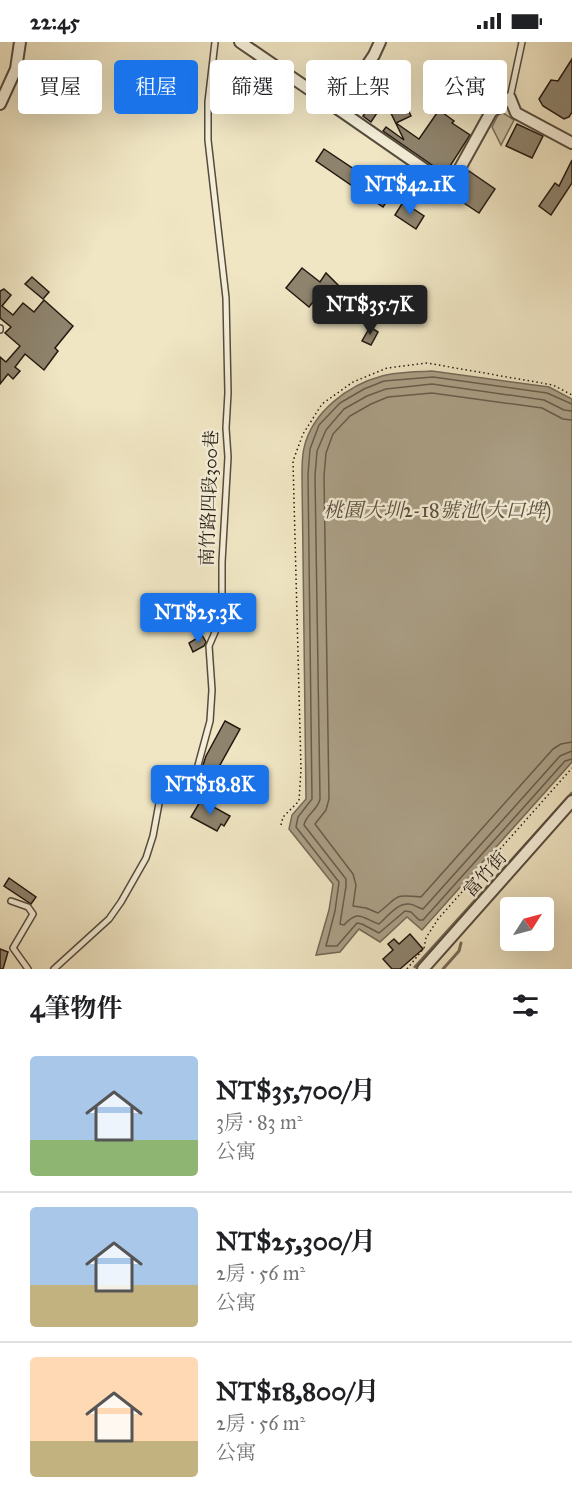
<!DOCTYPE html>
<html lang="zh-TW">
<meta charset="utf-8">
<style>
:root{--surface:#fff;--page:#f6f6f6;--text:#202124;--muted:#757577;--line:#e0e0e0;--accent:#1a73e8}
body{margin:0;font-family:"IM FELL Great Primer","Noto Serif TC",serif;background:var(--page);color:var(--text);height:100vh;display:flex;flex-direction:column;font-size:22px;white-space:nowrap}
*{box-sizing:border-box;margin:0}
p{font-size:20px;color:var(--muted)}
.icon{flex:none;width:33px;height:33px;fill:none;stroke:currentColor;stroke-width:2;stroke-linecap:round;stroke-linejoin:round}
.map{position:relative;height:927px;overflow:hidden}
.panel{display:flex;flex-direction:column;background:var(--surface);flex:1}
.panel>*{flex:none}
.banner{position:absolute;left:18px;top:18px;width:537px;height:54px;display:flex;gap:12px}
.needle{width:39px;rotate:54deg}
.controls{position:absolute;left:500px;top:855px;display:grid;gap:12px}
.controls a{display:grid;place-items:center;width:54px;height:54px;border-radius:6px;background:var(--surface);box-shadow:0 6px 24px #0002;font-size:30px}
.price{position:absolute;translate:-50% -51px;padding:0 14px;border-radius:6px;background:var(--accent);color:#fff;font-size:20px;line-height:39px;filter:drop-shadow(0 2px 3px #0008)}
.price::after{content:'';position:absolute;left:50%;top:36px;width:18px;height:14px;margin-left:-9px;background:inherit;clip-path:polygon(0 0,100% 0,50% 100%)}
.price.on{background:#222;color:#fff}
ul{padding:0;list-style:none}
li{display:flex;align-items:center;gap:18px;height:150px;padding:0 30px}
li+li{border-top:2px solid var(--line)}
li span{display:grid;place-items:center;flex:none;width:168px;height:120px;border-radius:6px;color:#555}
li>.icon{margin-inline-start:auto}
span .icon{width:72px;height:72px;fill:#fffc;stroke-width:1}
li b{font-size:26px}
h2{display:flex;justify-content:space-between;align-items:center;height:72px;padding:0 30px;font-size:26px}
.chip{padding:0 21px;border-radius:6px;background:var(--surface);box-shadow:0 6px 24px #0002;font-size:21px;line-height:54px}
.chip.on{background:var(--accent);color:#fff}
.status{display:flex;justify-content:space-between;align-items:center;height:42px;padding:0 30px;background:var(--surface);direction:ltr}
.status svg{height:16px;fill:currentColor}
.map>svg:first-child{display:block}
.green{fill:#cdc3a6;stroke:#786e5c;stroke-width:1.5}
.water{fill:#aba087;stroke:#756a58;stroke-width:1.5}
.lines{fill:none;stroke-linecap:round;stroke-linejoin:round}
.shore{stroke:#685c4c;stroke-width:1.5}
.stream{stroke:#756a58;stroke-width:3}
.building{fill:#8e846e;stroke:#241911;stroke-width:1.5}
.service-casing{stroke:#574c3e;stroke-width:8}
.minor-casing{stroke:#574c3e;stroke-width:14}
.path{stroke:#241911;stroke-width:1.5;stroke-dasharray:1.5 3;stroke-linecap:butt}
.service{stroke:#f5efd9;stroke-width:5}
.minor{stroke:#f5efd9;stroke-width:10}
.labels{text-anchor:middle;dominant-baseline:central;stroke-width:5;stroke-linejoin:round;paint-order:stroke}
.street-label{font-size:18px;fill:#241911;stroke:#f5efd9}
.water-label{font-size:20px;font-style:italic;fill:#5a4f40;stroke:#f5efd9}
</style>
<div class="status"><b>22:45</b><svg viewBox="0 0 49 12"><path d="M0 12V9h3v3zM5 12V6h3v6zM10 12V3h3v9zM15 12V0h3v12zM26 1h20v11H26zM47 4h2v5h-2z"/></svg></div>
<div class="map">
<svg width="572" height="927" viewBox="0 0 572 927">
<rect width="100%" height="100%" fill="#f0e6c4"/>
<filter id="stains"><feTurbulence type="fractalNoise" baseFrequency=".00333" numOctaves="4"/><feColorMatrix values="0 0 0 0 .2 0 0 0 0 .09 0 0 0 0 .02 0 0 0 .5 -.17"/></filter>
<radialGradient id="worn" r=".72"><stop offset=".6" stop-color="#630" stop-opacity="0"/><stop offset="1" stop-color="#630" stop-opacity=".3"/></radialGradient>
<polygon class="green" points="503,71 514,78 501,103 492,85 498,73"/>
<path class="water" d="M432,329l117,16 23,12v363l-150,168 -15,-13 -27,25 -21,-13 -19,23 -24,3 13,-45 4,-26 -44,-55 3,-14 14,-16 -4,-324c0,-9 0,-19 2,-27 8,-36 44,-63 78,-72 15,-4 34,-4 50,-5z"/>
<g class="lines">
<g class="shore">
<polyline points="572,362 547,351 433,335 384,339 364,347 340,361 319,383 310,407 308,433 312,757 298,775 296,785 339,840 335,869 326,904 337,904 357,881 362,882 379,891 405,869 411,870 419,878 423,878 565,719 572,717"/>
<path d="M572,369l-8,-1 -20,-10 -112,-16 -46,5 -19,7 -23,13 -18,21 -9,21 -2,25 5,323c-2,11 -14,15 -16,26l42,54v7l-6,38 4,1c15,-17 19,-6 35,-1 8,-7 18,-21 30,-20 5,0 9,4 14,5l137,-153 12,-5"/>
<path d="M572,378l-9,-1 -21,-11 -110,-15 -44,4 -17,7 -21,12 -17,18 -7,19 -2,23 5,323 -3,11 -11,14 38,50 3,11 -3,21 13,2 12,5c22,-17 14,-19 43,-16l132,-148 8,-5 11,-2"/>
</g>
<g class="stream">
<polyline points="415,925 572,751"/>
<polyline points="443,927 459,909 461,901"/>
</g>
</g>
<g class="building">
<polygon points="572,17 572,70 569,75 564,77 543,64 539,57 551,38 558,39"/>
<polygon points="402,55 411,74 396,81 419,97 439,68 454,79 452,81 470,93 445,132 383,89 386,85 404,98 387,63"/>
<polygon points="369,65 377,71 371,80 363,74"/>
<polygon points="517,82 543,94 532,116 506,104"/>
<polygon points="324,107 354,127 359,129 360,127 394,149 383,165 316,119"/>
<polygon points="572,118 572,141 551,173 539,164 555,141 559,144"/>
<polygon points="410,126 432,141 425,152 415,145 405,160 393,152"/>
<polygon points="469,129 495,147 479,171 464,161 466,158 455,152"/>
<polygon points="403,160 424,174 416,187 395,173"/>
<polygon points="302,226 320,240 326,231 343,248 342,249 359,260 348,278 343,274 345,271 336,265 321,250 309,265 286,246"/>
<polygon points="32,235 49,250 43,257 25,242"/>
<polygon points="4,247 11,253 2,264 13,273 23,261 34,270 44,258 73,284 55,306 58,309 44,328 25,312 15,325 20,329 13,337 8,332 0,342 0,315 6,320 20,304 5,291 11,285 0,276 0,249"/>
<polygon points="370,285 378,290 371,303 362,299"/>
<polygon points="202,593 206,600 204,604 193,610 189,601"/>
<polygon points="225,679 240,687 200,759 185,751 193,736 201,729 206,714"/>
<polygon points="201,758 230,774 224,784 221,782 217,789 191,775"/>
<polygon points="9,836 36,855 31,862 4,844"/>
<polygon points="410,892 423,907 400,927 392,927 383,917 393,908 388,902 394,897 399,902"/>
<polygon points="0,907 8,910 3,927 0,927"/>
</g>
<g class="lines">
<g class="service-casing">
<g id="service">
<polyline points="510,56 522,0"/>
<polyline points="0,286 0,288"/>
<polyline points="11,859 28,865 33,872 13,906 28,927"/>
<polyline points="54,927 109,877 121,860 146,816 153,794 160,756 197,727 210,679 212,648 209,604 222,574 222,520 228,415 226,386 228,351 226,256 208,98 208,60 215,0"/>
</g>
</g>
<g class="minor-casing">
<g id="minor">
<polyline points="240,0 338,67"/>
<polyline points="380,0 374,13 338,67 446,142 454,137 491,70 510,56 516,71 572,101"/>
<polyline points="0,62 16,27 20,0"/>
<polyline points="423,927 572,759"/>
</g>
</g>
<g class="path">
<polyline points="281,783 283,775 299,759 301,727 293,419 303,392 322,362 353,340 387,326 427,321 553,343 572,353"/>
<polyline points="407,927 424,906 426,896 438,877 572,726"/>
</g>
<use href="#service" class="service"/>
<use href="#minor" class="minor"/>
</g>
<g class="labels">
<g class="street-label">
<text transform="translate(209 456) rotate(-88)">南竹路四段300巷</text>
<text transform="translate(485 832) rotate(-48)">富竹街</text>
</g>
<g class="water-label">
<text x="437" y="468">桃園大圳2-18號池(大口埤)</text>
</g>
</g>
<rect width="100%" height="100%" filter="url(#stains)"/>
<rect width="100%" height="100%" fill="url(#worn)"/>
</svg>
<div class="controls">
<a><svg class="needle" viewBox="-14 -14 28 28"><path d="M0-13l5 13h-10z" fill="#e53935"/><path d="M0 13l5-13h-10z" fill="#757577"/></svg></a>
</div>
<b class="price" style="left:410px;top:174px">NT$42.1K</b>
<b class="price on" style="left:370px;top:294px">NT$35.7K</b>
<b class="price" style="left:198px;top:602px">NT$25.3K</b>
<b class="price" style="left:210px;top:774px">NT$18.8K</b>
<div class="banner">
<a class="chip">買屋</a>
<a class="chip on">租屋</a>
<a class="chip">篩選</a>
<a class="chip">新上架</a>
<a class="chip">公寓</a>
</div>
</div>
<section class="panel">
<h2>4筆物件<svg class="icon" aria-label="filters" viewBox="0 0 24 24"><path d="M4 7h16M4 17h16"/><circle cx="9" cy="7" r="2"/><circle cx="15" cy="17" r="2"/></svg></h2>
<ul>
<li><span style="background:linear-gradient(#a9c7e8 70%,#8fb573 0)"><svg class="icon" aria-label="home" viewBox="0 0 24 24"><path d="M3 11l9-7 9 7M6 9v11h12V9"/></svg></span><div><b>NT$35,700/月</b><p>3房 · 83 m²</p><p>公寓</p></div></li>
<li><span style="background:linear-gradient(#a9c7e8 65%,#c2b280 0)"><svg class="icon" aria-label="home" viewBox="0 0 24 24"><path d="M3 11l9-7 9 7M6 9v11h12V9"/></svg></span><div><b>NT$25,300/月</b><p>2房 · 56 m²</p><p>公寓</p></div></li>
<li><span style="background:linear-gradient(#ffd9b3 70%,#c2b280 0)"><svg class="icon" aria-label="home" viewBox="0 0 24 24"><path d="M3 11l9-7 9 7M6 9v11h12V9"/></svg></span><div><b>NT$18,800/月</b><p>2房 · 56 m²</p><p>公寓</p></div></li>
</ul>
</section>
